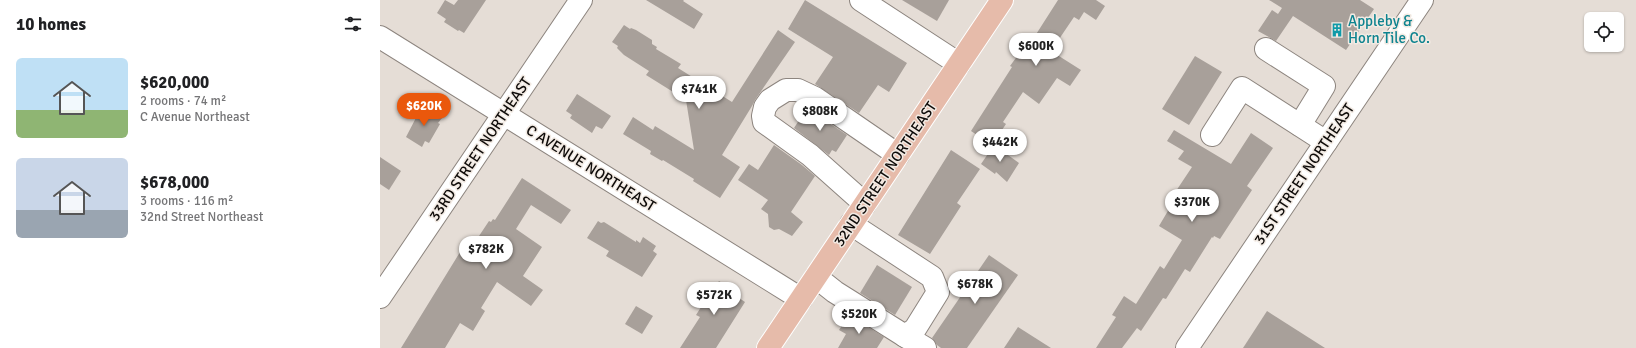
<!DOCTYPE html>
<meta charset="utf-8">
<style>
:root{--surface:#fff;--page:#f2f2f2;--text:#202124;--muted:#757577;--accent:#ea580c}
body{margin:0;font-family:Signika,sans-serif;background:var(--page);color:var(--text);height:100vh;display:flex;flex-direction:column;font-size:15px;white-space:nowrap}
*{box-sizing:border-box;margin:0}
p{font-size:13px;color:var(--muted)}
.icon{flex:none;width:22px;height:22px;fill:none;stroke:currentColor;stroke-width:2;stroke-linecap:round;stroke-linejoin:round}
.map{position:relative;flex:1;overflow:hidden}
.sheet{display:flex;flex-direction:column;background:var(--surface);width:380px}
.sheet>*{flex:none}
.controls{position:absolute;left:1204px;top:12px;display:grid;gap:8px}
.controls a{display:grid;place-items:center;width:40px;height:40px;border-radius:6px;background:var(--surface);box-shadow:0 1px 3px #0004;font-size:20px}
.price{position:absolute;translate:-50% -34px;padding:0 9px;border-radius:14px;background:#fff;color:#222;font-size:13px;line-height:26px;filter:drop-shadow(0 1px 2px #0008)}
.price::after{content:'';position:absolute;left:50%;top:24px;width:12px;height:9px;margin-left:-6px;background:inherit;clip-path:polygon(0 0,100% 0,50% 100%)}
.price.on{background:var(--accent);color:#fff}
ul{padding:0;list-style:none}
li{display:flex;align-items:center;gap:12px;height:100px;padding:0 16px}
li span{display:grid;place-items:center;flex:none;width:112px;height:80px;border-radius:6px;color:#555}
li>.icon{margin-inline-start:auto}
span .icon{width:48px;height:48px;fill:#fffc;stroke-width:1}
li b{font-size:17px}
h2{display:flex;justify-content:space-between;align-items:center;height:48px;padding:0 16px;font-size:17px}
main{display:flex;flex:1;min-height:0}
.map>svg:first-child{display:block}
.building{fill:#a8a09a}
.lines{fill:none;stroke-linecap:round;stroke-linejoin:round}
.minor-casing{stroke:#8d857f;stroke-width:24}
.major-casing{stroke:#fff;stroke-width:24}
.minor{stroke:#fff;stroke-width:22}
.major{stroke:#e6bbaa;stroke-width:22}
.labels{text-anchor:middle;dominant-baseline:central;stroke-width:3;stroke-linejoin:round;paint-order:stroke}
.culture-label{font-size:15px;fill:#0d838f;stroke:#f2eae3;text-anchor:start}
.street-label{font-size:15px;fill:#0e0b09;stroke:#f2eae3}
</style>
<main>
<section class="sheet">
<h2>10 homes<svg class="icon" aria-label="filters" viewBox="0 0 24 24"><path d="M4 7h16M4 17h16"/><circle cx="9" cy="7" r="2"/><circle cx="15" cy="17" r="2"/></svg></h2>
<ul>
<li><span style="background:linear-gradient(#bfe0f5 65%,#8fb573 0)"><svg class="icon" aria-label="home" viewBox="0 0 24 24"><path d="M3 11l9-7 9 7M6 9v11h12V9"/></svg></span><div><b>$620,000</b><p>2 rooms · 74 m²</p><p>C Avenue Northeast</p></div></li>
<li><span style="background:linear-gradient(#c9d6e8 65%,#9aa5b1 0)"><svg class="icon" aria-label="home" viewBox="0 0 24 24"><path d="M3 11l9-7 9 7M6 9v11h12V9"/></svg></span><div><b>$678,000</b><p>3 rooms · 116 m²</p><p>32nd Street Northeast</p></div></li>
</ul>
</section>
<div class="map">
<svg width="1256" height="348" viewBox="0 0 1256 348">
<rect width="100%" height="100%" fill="#e5ddd6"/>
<g class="building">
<polygon points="65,0 74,5 78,0 106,0 84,33 79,30 78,31 64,22 66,19 57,13"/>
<polygon points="266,0 304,0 303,1 323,14 314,29"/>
<polygon points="425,0 527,63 509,92 498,85 479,113 435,84 453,57 408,29"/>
<polygon points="522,0 569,0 557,21"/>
<polygon points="678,0 716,0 725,6 716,20 704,12 699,20 694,17 671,51 701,70 690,86 677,78 659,104 643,92 623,122 626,124 612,145 591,131 632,67 630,66 643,48 646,50"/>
<polygon points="889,0 980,0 994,9 966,50 913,16 896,41 878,31 892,10 898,14 902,8"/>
<polygon points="244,25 250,29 251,28 256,30 272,40 272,44 277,47 276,49 301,64 298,68 352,102 398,30 415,42 375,100 372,106 342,155 360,167 340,198 313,181 314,179 283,160 282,161 270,154 271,151 243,134 253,117 273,130 275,126 314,150 306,100 266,75 269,71 244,55 237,48 238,46 232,42"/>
<polygon points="815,56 842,72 809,125 782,109"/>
<polygon points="197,94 231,116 222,129 216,126 212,133 190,118 192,115 186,111"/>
<polygon points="45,107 62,118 58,123 60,124 49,143 45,141 42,147 26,137 39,112 42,113"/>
<polygon points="427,108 467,135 456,152 452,150 449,155 414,128"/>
<polygon points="794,130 851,164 871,133 893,148 867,186 872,190 840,239 834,236 833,238 832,237 810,272 805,269 786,299 783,298 761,331 757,328 742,348 716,348 736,317 732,315 744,296 756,304 780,266 784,269 802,240 779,226 795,199 792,197 812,167 798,159 804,151 787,141"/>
<polygon points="394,145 422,165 435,176 411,212 423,222 412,236 399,229 394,230 389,227 388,214 381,209 388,200 358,180 369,164 378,170"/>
<polygon points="614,145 639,163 627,182 616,172 615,174 601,164"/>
<polygon points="571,150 600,169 577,203 581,206 550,254 518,235"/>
<polygon points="0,157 21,171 9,190 0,184"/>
<polygon points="142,178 191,210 181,224 151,205 136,229 162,247 143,276 163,290 151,306 117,282 101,308 105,311 93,331 80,323 65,348 21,348 85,244 91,248 109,221 111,222 113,219 115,220"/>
<polygon points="218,221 221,223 224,222 256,242 256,240 260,243 263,237 276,246 273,251 277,254 262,277 226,256 229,251 207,238"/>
<polygon points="609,255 638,275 587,348 561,348 557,345 552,338"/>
<polygon points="497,265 532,287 515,315 480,293"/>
<polygon points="339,281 361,295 359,298 365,302 336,348 300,348 320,317 316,315 323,304 315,298 325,283 334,288"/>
<polygon points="256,306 273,316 262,334 245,324"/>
<polygon points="887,311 945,348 863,348"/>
<polygon points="469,315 504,337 497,348 458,348 466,334 459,330"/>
<polygon points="638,327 671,348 624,348"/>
</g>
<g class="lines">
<g class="minor-casing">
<g id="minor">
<polyline points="481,0 579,64"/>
<polyline points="0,37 421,299"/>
<polyline points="886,49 944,86 920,125"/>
<polyline points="832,135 862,88 946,142"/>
<polyline points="485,204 430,155 384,122 383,116 385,107 390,100 406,90 418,90 435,98 518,155"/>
<polyline points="436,277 455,292 525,336 535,329 558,292 552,277 471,224"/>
<polyline points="0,297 201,0"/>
<polyline points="525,336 545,348"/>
<polyline points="807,348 1042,0"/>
</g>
</g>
<g class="major-casing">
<polyline id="major" points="388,348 622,0"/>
</g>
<use href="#minor" class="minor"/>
<use href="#major" class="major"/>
</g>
<defs>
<g id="building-bare" transform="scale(1.08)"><path d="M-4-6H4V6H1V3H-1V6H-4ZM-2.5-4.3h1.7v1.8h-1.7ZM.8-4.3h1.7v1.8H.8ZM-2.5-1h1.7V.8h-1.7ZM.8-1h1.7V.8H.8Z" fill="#0f9aa8" stroke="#f2eae3" stroke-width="2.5" paint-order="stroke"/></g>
</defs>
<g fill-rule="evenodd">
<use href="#building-bare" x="957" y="30"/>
</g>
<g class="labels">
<g class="culture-label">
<text x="968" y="21">Appleby &amp;<tspan x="968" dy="17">Horn Tile Co.</tspan></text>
</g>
<g class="street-label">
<text transform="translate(100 149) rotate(-56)">33RD STREET NORTHEAST</text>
<text transform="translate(211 168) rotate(32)">C AVENUE NORTHEAST</text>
<text transform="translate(505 174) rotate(-56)">32ND STREET NORTHEAST</text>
<text transform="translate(924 174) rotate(-56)">31ST STREET NORTHEAST</text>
</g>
</g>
</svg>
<div class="controls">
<a><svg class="icon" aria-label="locate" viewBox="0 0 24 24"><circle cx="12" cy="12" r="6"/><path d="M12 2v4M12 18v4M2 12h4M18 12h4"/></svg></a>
</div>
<b class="price" style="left:656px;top:67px">$600K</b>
<b class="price" style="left:319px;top:110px">$741K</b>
<b class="price on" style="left:44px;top:127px">$620K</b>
<b class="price" style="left:440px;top:132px">$808K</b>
<b class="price" style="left:620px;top:163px">$442K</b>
<b class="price" style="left:812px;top:223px">$370K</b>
<b class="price" style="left:106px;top:270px">$782K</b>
<b class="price" style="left:595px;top:305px">$678K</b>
<b class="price" style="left:334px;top:316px">$572K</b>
<b class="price" style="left:479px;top:335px">$520K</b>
</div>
</main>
